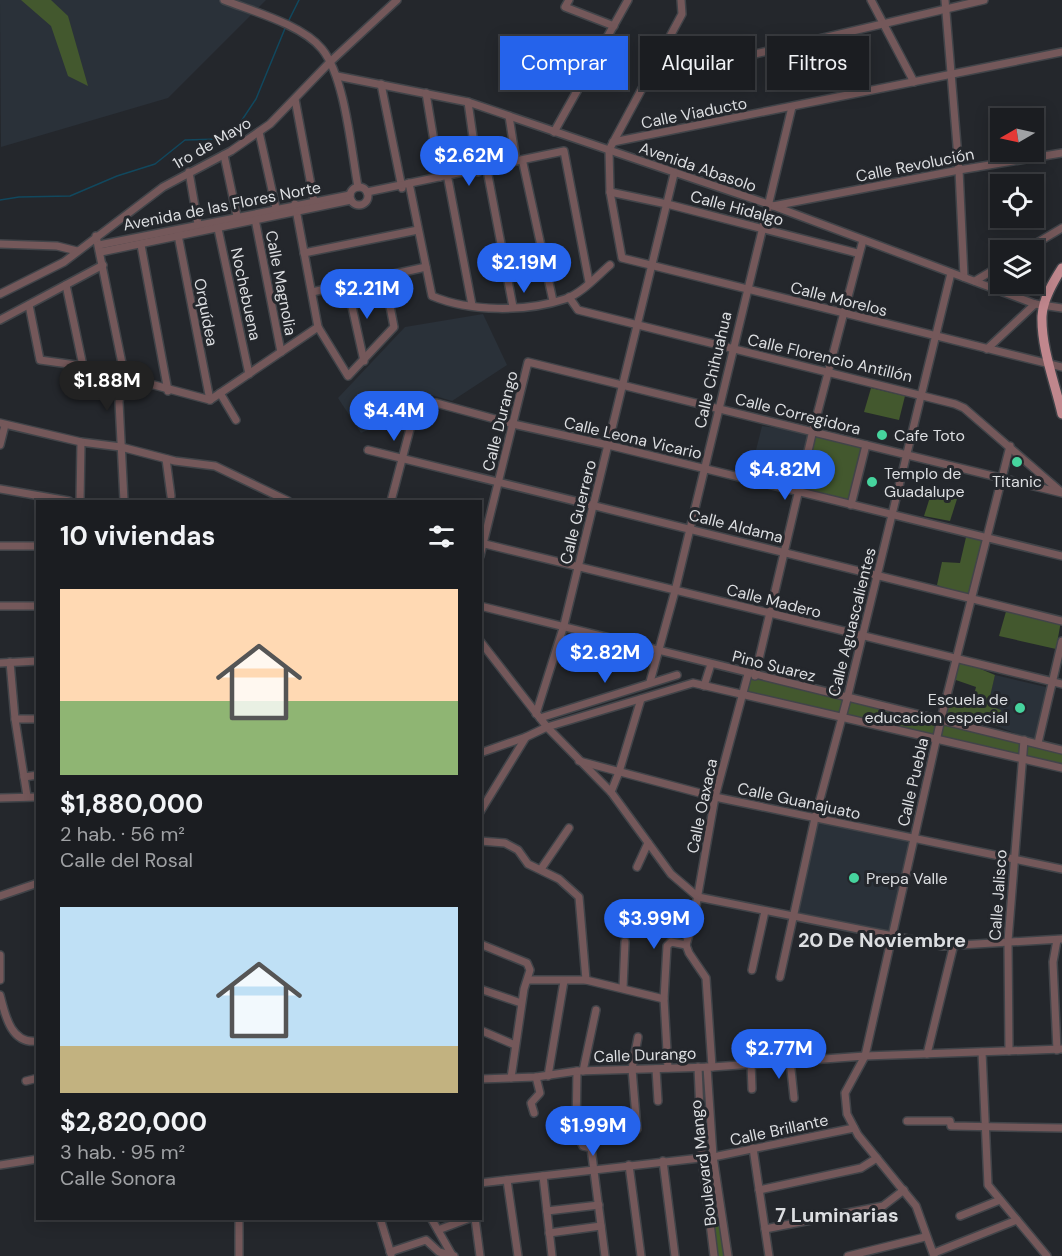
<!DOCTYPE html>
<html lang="es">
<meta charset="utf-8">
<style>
:root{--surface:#1b1d21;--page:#24262a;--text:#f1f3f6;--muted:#a0a2a5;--line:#393b3f;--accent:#2563eb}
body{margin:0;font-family:"DM Sans",sans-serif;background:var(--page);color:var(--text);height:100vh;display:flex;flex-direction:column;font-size:22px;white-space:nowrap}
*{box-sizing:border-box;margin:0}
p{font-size:20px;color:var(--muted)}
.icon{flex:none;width:33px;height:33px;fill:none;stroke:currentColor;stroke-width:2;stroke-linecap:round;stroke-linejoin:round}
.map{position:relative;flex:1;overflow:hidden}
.panel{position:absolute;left:36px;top:500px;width:446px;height:720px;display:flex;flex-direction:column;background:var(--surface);border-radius:0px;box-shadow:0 3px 15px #0003,0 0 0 2px var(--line)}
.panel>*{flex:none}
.top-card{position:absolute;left:500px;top:36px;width:472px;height:54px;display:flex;gap:12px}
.needle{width:39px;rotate:261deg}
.controls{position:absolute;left:990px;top:108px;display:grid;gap:12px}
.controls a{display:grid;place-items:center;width:54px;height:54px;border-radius:0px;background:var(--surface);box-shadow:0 3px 15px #0003,0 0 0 2px var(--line);font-size:30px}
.price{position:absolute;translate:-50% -51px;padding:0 14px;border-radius:21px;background:var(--accent);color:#fff;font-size:20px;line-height:39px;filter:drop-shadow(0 2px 3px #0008)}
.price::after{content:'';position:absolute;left:50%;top:36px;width:18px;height:14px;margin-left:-9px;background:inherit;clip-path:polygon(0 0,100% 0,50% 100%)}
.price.selected{background:#222;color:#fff}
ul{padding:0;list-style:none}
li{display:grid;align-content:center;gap:12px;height:318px;padding:0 24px}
li span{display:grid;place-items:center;height:186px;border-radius:0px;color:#555}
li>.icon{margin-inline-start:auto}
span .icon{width:108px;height:108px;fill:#fffc;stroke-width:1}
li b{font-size:26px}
h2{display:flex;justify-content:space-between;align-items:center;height:72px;padding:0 24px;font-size:26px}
.chip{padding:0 21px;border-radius:0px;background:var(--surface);box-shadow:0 3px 15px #0003,0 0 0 2px var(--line);font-size:21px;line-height:54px}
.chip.selected{background:var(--accent);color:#fff}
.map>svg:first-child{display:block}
.built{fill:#2a3139}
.green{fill:#43582e}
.forest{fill:#455e2a}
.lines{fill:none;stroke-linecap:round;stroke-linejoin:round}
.stream{stroke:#11485e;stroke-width:1.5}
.minor-casing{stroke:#414449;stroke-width:10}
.major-casing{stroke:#414449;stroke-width:12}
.minor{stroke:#74585a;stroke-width:7}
.major{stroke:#c0878d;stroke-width:9}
.poi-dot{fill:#46d49e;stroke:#24272c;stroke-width:2}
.labels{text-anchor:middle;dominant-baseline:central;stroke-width:6;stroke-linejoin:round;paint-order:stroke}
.street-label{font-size:16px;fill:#dcdee1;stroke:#24272c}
.poi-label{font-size:16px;fill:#dcdee1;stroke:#24272c;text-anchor:start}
.quarter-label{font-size:20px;font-weight:bold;fill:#dcdee1;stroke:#24272c}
</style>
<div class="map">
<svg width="1062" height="1256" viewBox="0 0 1062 1256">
<rect width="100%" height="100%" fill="#24272c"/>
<g class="built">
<polygon points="0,0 266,0 168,98 1,147"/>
<polygon points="483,314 507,365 452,401 428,394 400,416 361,433 338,398 405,327"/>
<polygon points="762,426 813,432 799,492 750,474"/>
<polygon points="995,675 1050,688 1037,742 997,726 1001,710 987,706"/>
<polygon points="815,818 914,839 892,938 794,917"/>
</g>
<g class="green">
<polygon points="21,0 51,0 68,16 88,86 68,76 51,26"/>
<polygon points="871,388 905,396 899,420 864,412"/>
<polygon points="813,432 866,445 851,505 799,492"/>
<polygon points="931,494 957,499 950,521 924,516"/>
<polygon points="967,533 988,538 973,600 937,585 942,562 960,563"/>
<polygon points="1007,608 1061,621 1056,649 999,636"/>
<polygon points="959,660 995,675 988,705 1001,710 997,726 944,715 951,696 973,699 976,687 953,679"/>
<polygon points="748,674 1062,750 1062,768 743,695"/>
</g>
<polygon class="forest" points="713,1156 728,1256 714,1256 702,1157"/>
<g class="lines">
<g class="stream">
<polyline points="288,22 299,0"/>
<polyline points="0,200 19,197 70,196 117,176 155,164 185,140 220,139 240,123 256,99 286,26"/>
</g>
<g class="minor-casing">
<g id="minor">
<path d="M224,0c28,11 79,25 98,49 23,28 29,100 36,138"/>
<polyline points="569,0 565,7 614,26"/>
<polyline points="681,0 682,14 609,150 610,192 622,258 1062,367"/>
<polyline points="871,0 914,82"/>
<polyline points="945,0 959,170 964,277"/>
<polyline points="527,52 588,72"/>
<polyline points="337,76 468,102 768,204 1035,304 1062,308"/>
<polyline points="645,80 984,0"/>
<polyline points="381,84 402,188"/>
<polyline points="426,93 440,177"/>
<polyline points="295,99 314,201"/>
<polyline points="468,102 478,172"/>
<polyline points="509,116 516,161"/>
<polyline points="259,132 276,208"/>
<polyline points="554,132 628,0"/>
<polyline points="613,142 1062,52"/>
<polyline points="224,155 237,216"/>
<polyline points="523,163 553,301"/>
<polyline points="487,170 513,307"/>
<polyline points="189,172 198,224"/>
<polyline points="448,179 472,305"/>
<path d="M409,183l23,113c38,16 94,16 133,3 16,-5 32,-23 45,-34"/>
<circle cx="359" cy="196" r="9"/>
<polyline points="367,192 564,151 589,282"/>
<polyline points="610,192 667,204 857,253"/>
<polyline points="295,204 318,327 348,376 394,327 384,275"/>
<polyline points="773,206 959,170 1062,153"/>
<polyline points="255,219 281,352"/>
<polyline points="217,224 249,374"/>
<polyline points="178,235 210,400"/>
<polyline points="96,236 124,373 119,402 124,501"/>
<polyline points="0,244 57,246 77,251"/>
<polyline points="99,245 350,195"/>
<polyline points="141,245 168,391"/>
<polyline points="1025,250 1062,228"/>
<polyline points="101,252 351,200"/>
<polyline points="304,253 418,230"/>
<polyline points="975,281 1000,266"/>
<polyline points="347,284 364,361"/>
<polyline points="66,285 83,366"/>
<polyline points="312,292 426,267"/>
<polyline points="0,294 64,262 163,187 231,151 270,124 330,62 397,0"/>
<polyline points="569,297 578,310 955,404 964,408 1060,491"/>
<polyline points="29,305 40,360 83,366 210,400 318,327"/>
<polyline points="0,320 103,265"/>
<polyline points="987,349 1035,304"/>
<polyline points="220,393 236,420"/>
<polyline points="426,404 436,403 513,424 608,445 1062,556"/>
<polyline points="0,423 81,442 121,447 175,461 215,466 288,501"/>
<polyline points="0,445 5,425"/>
<polyline points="368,450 1062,621"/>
<polyline points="166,459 171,496"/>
<polyline points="0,489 69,501"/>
<polyline points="80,501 81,442"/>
<polyline points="391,501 410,429"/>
<polyline points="851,505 866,445"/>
<polyline points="481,543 1062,684"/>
<polyline points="0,546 38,546"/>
<polyline points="480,556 528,362 1062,493"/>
<polyline points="0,606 38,606"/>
<polyline points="480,606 1062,750"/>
<polyline points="480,641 547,727 611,792 671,874 698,897 943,946 1062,939"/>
<polyline points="10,662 15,719 27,796"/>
<polyline points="0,663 38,661"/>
<polyline points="755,676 813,430 863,240"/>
<polyline points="650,682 675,591 792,107"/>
<polyline points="704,686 711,664"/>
<polyline points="536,714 564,625 674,174"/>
<polyline points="540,718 677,675"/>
<polyline points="15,719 38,719"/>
<polyline points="1038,743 1062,641"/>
<polyline points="480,753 526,737"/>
<polyline points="579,761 715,797 1062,869"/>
<polyline points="24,777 38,775"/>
<polyline points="611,792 619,772 641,699"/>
<polyline points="0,798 38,797"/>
<polyline points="480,812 526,737 547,727 693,683 1062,768"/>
<polyline points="480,841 505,843 518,850 528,864 559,879 579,897 586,980"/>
<polyline points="637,867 648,843"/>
<polyline points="541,869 569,828"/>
<polyline points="0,896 38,883"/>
<polyline points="1057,940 1053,962 1057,1050"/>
<polyline points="480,944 527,963 530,970 524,989 511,1078"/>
<polyline points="686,945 694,917 715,797 748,674"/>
<polyline points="686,945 689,953 706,978 712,1067"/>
<polyline points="0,955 0,980"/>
<polyline points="752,970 765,911"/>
<polyline points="780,977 815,818 847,699 951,273"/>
<polyline points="528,980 586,980 664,999"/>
<polyline points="623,988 625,942"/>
<polyline points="480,989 521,1003"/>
<path d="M0,995c5,20 11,50 38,46"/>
<polyline points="480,1030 515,1045"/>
<polyline points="1009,1051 1008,941 1024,740"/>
<polyline points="982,1052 988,1185 1047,1256"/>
<polyline points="927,1054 954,944"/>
<polyline points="790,1060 794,1098"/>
<polyline points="751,1063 752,1089"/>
<polyline points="698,1067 702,1157 714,1256"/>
<polyline points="707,1067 713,1156 728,1256"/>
<polyline points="668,1068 664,999 667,946 671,942 686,945"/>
<polyline points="656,1069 658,1101"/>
<polyline points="577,1071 576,1132 583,1146 591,1148 605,1256"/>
<polyline points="583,1071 596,1010"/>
<polyline points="548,1076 564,981"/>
<polyline points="480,1079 536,1077 577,1071 712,1067 865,1056 1062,1049"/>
<polyline points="26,1081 38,1078"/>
<polyline points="534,1113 531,1103 540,1093 536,1077"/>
<polyline points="907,1121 950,1121 951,1126 1062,1128"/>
<polyline points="637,1129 632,1069 638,1037"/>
<polyline points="753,1148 769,1256"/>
<polyline points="663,1161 675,1256"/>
<polyline points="0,1165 38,1159"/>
<polyline points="629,1165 641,1256"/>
<polyline points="543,1176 552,1256"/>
<polyline points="507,1180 518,1256"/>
<polyline points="480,1183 718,1156 854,1128"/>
<polyline points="759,1190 861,1168 877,1158"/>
<polyline points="547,1211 599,1205"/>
<polyline points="960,1216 1000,1200"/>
<polyline points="239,1218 239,1256"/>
<polyline points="380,1218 391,1254"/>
<polyline points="431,1218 452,1255"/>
<polyline points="475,1218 480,1256"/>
<polyline points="765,1229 883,1206 904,1190"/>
<polyline points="438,1230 470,1218"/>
<polyline points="549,1233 601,1226"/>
<polyline points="390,1252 426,1240 439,1252 454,1256"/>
<polyline points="934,1253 1017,1220"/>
<polyline points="848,1256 925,1237"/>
<polyline points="934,1256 916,1206 858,1135 847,1114 845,1093 865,1056 941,719 1010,446"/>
</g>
</g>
<g class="major-casing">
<path id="major" d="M1062,268c-9,14 -19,31 -20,48 -1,32 13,67 20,98"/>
</g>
<use href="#minor" class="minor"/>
<use href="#major" class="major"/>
</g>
<g class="poi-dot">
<circle cx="882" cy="435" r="6"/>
<circle cx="1017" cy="462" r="6"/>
<circle cx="872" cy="482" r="6"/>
<circle cx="1020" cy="708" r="6"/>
<circle cx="854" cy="878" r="6"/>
</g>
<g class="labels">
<g class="street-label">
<text transform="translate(694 113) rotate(-11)">Calle Viaducto</text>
<text transform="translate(212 143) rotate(-30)">1ro de Mayo</text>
<text transform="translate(915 165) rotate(-11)">Calle Revolución</text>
<text transform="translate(698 167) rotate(19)">Avenida Abasolo</text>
<text transform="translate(222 206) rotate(-11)">Avenida de las Flores Norte</text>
<text transform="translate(737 208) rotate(15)">Calle Hidalgo</text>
<text transform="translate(281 283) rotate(79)">Calle Magnolia</text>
<text transform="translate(246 294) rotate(78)">Nochebuena</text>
<text transform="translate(839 299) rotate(14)">Calle Morelos</text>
<text transform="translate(206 312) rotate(79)">Orquídea</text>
<text transform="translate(830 358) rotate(13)">Calle Florencio Antillón</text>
<text transform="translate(713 370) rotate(-77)">Calle Chihuahua</text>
<text transform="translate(798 414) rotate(14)">Calle Corregidora</text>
<text transform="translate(500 421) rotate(-76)">Calle Durango</text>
<text transform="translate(633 438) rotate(13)">Calle Leona Vicario</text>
<text transform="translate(578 512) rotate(-76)">Calle Guerrero</text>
<text transform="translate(736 526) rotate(14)">Calle Aldama</text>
<text transform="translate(774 601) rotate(14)">Calle Madero</text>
<text transform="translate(852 622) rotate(-76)">Calle Aguascalientes</text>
<text transform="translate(774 666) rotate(14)">Pino Suarez</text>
<text transform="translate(913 782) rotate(-77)">Calle Puebla</text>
<text transform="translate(799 801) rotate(12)">Calle Guanajuato</text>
<text transform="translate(702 806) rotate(-78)">Calle Oaxaca</text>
<text transform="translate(998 895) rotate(-86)">Calle Jalisco</text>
<text transform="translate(645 1055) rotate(-2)">Calle Durango</text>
<text transform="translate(779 1130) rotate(-12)">Calle Brillante</text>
<text transform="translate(703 1163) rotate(-97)">Boulevard Mango</text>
</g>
<g class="poi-label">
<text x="894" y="435">Cafe Toto</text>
<text x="884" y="473">Templo de<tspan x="884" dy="18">Guadalupe</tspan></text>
<text x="1017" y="481" text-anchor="middle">Titanic</text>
<text x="1008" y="699" text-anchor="end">Escuela de<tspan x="1008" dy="18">educacion especial</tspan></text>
<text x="866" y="878">Prepa Valle</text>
</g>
<g class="quarter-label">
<text x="882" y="940">20 De Noviembre</text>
<text x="837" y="1215">7 Luminarias</text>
</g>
</g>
</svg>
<div class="controls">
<a><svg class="needle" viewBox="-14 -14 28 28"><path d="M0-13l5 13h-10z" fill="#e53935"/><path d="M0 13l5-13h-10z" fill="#a0a2a5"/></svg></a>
<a><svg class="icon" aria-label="locate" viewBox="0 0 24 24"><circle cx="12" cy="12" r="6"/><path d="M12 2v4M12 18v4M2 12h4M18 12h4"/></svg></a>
<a><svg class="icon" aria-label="layers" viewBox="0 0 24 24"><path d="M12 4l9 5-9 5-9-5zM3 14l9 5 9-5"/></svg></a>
</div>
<b class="price" style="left:469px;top:187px">$2.62M</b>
<b class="price" style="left:524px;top:294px">$2.19M</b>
<b class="price" style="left:367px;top:320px">$2.21M</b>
<b class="price selected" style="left:107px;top:412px">$1.88M</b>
<b class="price" style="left:394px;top:442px">$4.4M</b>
<b class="price" style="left:785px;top:501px">$4.82M</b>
<b class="price" style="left:605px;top:684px">$2.82M</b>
<b class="price" style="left:654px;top:950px">$3.99M</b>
<b class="price" style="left:779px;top:1080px">$2.77M</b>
<b class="price" style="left:593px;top:1157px">$1.99M</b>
<div class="top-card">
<a class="chip selected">Comprar</a>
<a class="chip">Alquilar</a>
<a class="chip">Filtros</a>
</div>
<section class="panel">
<h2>10 viviendas<svg class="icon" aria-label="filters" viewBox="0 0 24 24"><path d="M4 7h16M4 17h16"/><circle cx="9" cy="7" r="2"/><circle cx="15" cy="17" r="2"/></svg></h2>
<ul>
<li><span style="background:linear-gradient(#ffd9b3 60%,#8fb573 0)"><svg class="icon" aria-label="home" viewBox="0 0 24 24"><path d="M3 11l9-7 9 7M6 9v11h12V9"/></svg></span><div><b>$1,880,000</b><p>2 hab. · 56 m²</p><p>Calle del Rosal</p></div></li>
<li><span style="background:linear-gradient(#bfe0f5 75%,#c2b280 0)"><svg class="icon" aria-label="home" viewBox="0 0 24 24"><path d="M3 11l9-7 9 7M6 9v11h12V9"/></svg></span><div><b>$2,820,000</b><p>3 hab. · 95 m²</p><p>Calle Sonora</p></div></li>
</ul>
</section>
</div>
